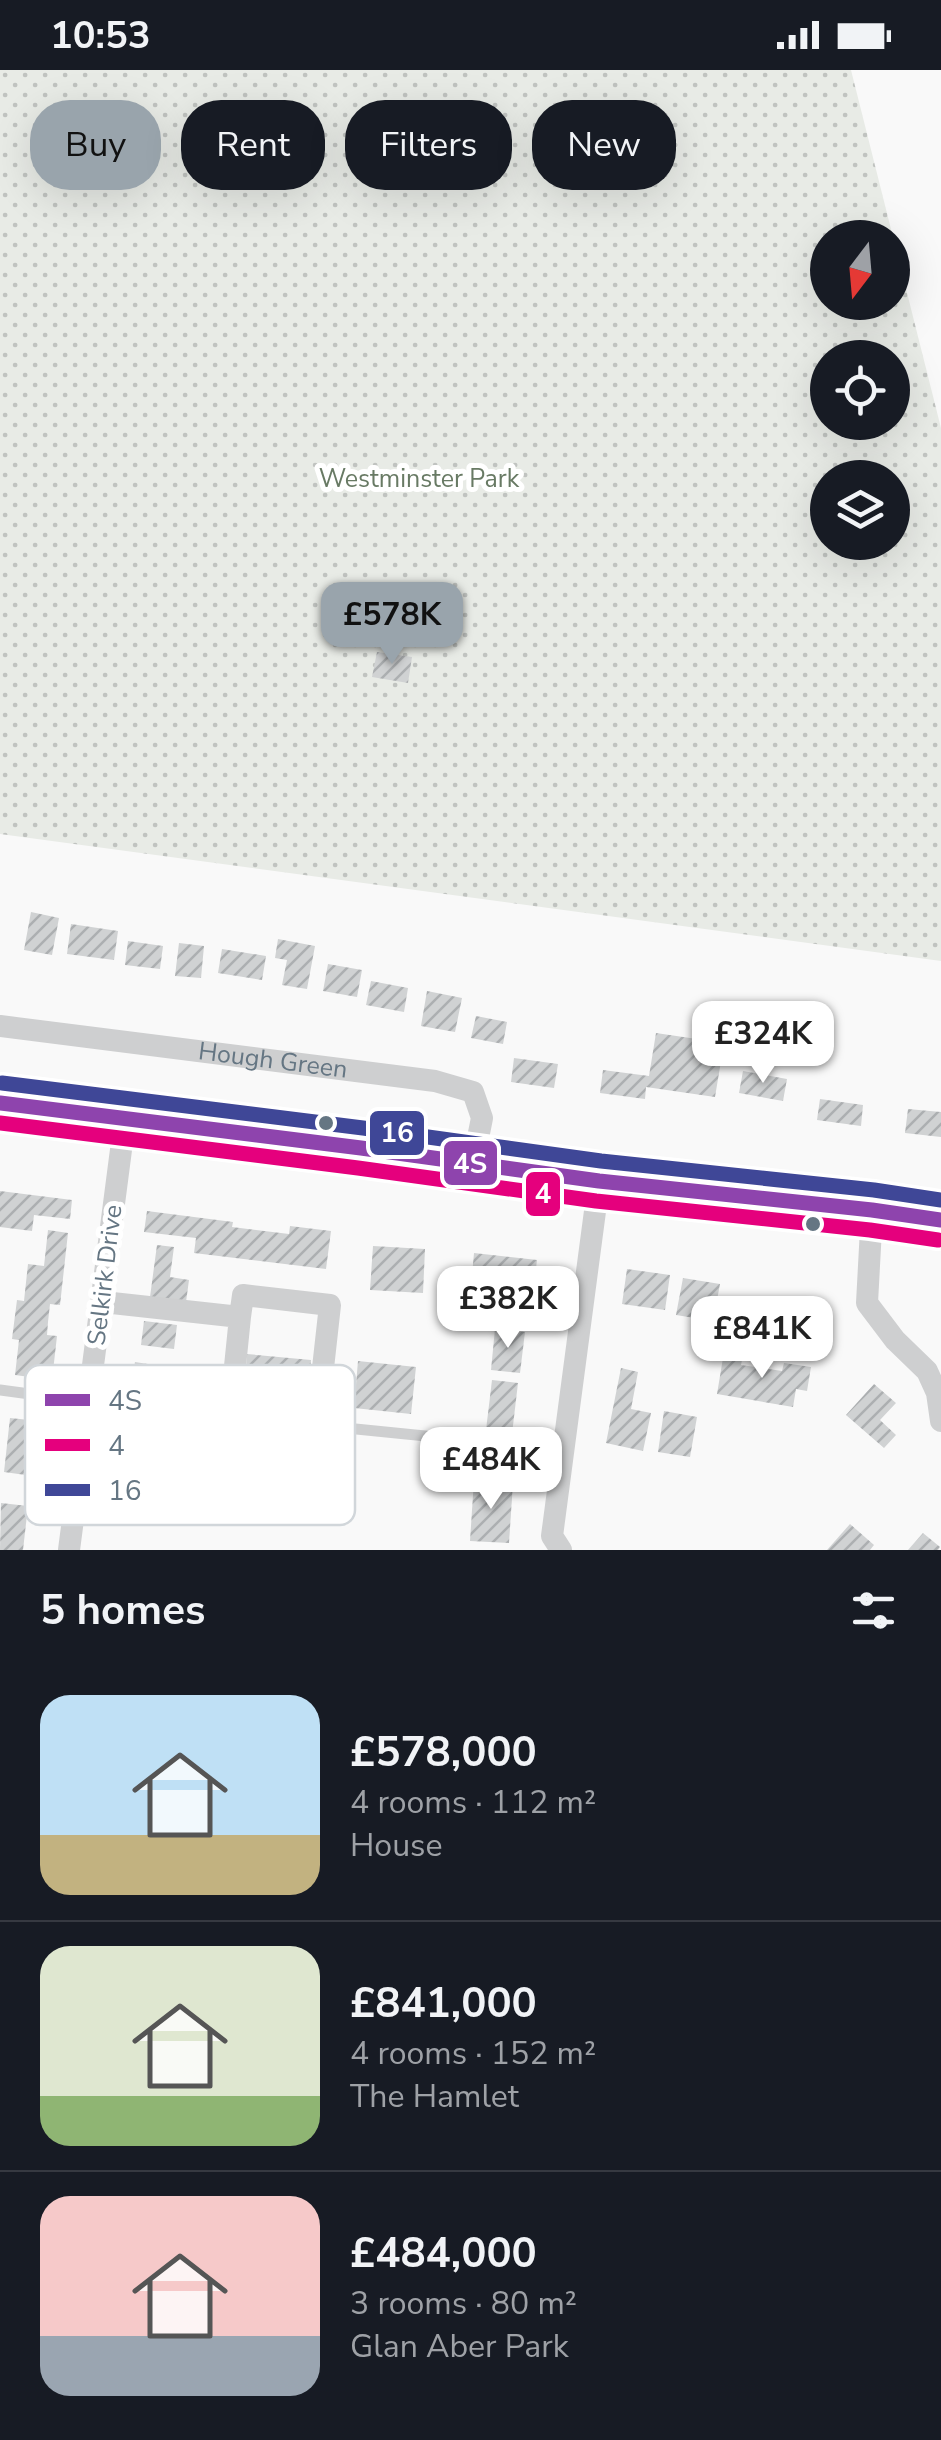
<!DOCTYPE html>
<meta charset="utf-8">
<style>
:root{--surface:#171b24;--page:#20242c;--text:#f1f3f6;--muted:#9ea1a6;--line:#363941;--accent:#99a4ac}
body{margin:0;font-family:"Nunito Sans",sans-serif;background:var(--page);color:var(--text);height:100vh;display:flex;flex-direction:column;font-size:38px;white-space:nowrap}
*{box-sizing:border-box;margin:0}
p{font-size:32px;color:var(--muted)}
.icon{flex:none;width:55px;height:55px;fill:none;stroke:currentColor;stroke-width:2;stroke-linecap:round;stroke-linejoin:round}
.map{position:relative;height:1480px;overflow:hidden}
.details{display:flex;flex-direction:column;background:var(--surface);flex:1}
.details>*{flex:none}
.banner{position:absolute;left:30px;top:30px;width:882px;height:90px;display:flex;gap:20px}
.needle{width:65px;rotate:196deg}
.tools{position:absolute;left:810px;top:150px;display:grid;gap:20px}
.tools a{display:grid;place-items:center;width:100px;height:100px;border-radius:50%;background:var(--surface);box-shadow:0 10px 40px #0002;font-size:50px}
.price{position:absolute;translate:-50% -85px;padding:0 22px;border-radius:20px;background:#fff;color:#222;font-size:32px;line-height:65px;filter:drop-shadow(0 2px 5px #0008)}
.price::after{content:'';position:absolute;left:50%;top:60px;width:30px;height:22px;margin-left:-15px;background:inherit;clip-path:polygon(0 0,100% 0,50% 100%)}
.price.selected{background:var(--accent);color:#111}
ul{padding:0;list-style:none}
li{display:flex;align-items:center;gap:30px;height:250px;padding:0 40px}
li+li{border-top:2px solid var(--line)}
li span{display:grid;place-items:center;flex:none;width:280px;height:200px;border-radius:30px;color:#555}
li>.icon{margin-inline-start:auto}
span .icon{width:120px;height:120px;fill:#fffc;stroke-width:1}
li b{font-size:42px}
h2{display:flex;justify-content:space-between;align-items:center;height:120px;padding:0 40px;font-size:42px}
.chip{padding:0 35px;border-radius:40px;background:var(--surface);box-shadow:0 10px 40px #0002;font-size:35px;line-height:90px}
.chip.selected{background:var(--accent);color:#111}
.status{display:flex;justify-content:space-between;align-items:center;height:70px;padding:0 50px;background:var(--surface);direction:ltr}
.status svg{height:28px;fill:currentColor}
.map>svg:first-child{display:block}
.park{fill:url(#park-dots);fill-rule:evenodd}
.building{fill:url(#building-hatch)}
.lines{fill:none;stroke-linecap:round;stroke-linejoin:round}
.primary-casing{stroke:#d5d6d7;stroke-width:40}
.service{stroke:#cecfd0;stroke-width:11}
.minor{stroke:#cecfd0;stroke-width:22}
.primary{stroke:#e1e2e2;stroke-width:35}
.bus-1-casing{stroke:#fff;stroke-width:22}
.bus-2-casing{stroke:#fff;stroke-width:22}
.bus-3-casing{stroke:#fff;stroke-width:22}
.bus-1{stroke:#8e44ad;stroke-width:15}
.bus-2{stroke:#e5007d;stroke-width:15}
.bus-3{stroke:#3f4797;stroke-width:15}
.bus-dot{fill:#657683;stroke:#fff;stroke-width:4}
.labels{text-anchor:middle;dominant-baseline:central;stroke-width:10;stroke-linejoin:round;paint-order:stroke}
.park-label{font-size:25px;fill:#687a64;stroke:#fff}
.street-label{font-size:25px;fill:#657683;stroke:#fff}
.key{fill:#fff;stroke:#d1d6da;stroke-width:2.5}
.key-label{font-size:28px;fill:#657683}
.line-badge{stroke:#fff;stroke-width:4}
.badge-label{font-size:28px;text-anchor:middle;font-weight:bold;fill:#fff}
</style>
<div class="status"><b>10:53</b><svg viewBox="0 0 49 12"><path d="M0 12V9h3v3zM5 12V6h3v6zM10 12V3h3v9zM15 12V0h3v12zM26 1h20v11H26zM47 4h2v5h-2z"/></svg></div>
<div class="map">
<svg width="941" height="1480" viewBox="0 0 941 1480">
<defs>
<pattern id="park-dots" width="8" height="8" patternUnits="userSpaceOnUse" patternTransform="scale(2.5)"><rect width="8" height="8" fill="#e8ebe6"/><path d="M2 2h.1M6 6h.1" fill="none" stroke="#c0c3c0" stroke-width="1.8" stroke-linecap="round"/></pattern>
<pattern id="building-hatch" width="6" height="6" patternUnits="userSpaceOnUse" patternTransform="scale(2.5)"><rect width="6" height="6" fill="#d0d2d3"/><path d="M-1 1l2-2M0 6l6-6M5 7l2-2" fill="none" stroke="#acafb1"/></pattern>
</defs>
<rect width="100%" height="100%" fill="#f9f9f9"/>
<path class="park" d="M0,0h851l90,358v533l-941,-127zM828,168h64v64h-64zM828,288h64v64h-64zM828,408h64v64h-64z"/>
<g class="building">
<polygon points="377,582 412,587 408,613 372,607"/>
<polygon points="31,842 59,848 52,885 24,880"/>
<polygon points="71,854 118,861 114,890 67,884"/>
<polygon points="278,869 315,876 307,919 282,915 287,890 275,888"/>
<polygon points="128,871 163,876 160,899 125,895"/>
<polygon points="179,873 204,876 201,908 175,906"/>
<polygon points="222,879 266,886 262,910 218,903"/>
<polygon points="328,894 362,900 357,927 323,921"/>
<polygon points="371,911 408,918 404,942 366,935"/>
<polygon points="427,921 462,928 455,962 421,956"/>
<polygon points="476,946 507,952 503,974 471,968"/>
<polygon points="728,962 752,966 747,993 723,989"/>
<polygon points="656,963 724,973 715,1027 646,1017 645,1029 600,1023 603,1000 649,1006"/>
<polygon points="514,988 558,994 554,1018 511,1012"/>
<polygon points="743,1001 787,1009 783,1031 739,1023"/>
<polygon points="820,1029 863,1035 861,1056 817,1050"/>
<polygon points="908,1039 941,1042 941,1067 905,1063"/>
<polygon points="0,1121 72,1130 70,1149 34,1145 32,1161 0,1157"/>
<polygon points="147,1141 233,1152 232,1157 289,1164 290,1156 331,1161 326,1199 194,1183 196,1168 144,1162"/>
<polygon points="48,1160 68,1163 60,1235 50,1234 48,1252 47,1265 57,1266 52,1310 15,1305 19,1270 12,1269 17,1230 24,1231 28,1194 44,1196"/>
<polygon points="157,1175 174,1177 170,1207 189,1210 186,1232 150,1227"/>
<polygon points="373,1176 425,1179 423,1223 370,1220"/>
<polygon points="474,1183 537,1190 533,1224 471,1217"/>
<polygon points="627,1199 670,1205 665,1240 622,1234"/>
<polygon points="683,1208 720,1214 713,1251 676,1245"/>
<polygon points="144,1251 177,1255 174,1279 141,1275"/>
<polygon points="495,1259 525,1262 520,1303 491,1300"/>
<polygon points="724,1282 743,1285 741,1295 782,1301 784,1293 811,1297 807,1321 796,1319 793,1337 717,1324"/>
<polygon points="247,1284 311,1290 310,1303 246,1297"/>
<polygon points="358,1291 416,1297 411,1344 354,1338"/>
<polygon points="135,1292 173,1298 169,1321 131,1314"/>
<polygon points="621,1298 638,1302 631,1339 651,1343 643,1381 606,1373"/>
<polygon points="492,1310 518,1313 512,1364 486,1360"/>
<polygon points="874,1314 896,1333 880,1350 896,1365 884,1378 846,1345"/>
<polygon points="664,1341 697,1347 690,1387 658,1382"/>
<polygon points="10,1348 39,1351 33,1406 4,1402"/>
<polygon points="474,1410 513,1413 509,1473 470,1471"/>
<polygon points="1,1433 28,1436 23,1480 0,1480"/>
<polygon points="850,1454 874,1475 870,1480 827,1480"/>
<polygon points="923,1463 940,1477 938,1480 908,1480"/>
</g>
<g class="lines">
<g class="primary-casing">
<polyline id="primary" points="0,1033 361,1078 599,1111 872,1140 941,1150"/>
</g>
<polyline class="service" points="0,1320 89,1332 564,1380"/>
<g class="minor">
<path id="s1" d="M0,956l435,55 38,11 9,26 -9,45"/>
<polyline points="872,1140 867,1233 895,1270 927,1301 937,1323 941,1351"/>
<polyline points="103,1232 240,1247 243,1225 330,1235 321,1316 234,1306 240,1247"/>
<polyline points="69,1480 125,1049"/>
<polyline points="561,1480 552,1466 599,1111"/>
</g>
<use href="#primary" class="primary"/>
<g class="bus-1-casing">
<polyline id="bus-1" points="0,1033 361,1078 599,1111 872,1140 941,1150"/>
</g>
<g class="bus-2-casing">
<polyline id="bus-2" points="0,1053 358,1098 596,1131 870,1160 938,1170"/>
</g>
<g class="bus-3-casing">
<polyline id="bus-3" points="2,1013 363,1058 601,1091 874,1120 941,1130"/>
</g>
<use href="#bus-1" class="bus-1"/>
<use href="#bus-2" class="bus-2"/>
<use href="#bus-3" class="bus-3"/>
</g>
<g class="bus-dot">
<circle cx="326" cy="1053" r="9"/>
<circle cx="813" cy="1154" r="9"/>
</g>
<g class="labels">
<g class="park-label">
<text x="419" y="409">Westminster Park</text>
</g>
<g class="street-label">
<text stroke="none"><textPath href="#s1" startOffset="275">Hough Green</textPath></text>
<text transform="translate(105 1205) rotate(-83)">Selkirk Drive</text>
</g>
</g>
<rect x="25" y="1295" width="330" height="160" rx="15" class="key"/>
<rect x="45" y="1324" width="45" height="12" fill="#8e44ad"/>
<rect x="45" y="1369" width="45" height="12" fill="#e5007d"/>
<rect x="45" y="1414" width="45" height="12" fill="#3f4797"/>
<g class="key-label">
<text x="108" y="1340">4S</text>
<text x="108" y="1385">4</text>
<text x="108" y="1430">16</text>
</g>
<g class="line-badge">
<rect x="368" y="1039" width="58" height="48" rx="10" fill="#3f4797"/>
<rect x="442" y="1069" width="57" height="48" rx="10" fill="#8e44ad"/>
<rect x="524" y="1100" width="38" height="48" rx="10" fill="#e5007d"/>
</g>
<g class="badge-label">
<text x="397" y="1072">16</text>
<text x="470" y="1103">4S</text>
<text x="543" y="1133">4</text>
</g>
</svg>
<div class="tools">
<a><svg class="needle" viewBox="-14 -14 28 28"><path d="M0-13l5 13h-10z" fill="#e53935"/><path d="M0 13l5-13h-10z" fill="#9ea1a6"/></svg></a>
<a><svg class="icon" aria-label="locate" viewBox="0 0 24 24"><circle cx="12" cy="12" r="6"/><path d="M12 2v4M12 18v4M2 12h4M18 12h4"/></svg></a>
<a><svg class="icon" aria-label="layers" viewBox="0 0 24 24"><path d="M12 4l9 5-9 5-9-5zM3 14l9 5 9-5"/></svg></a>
</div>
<b class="price selected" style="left:392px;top:597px">£578K</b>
<b class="price" style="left:763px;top:1016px">£324K</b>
<b class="price" style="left:508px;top:1281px">£382K</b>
<b class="price" style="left:762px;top:1311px">£841K</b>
<b class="price" style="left:491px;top:1442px">£484K</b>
<div class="banner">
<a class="chip selected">Buy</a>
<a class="chip">Rent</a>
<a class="chip">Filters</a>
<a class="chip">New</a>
</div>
</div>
<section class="details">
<h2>5 homes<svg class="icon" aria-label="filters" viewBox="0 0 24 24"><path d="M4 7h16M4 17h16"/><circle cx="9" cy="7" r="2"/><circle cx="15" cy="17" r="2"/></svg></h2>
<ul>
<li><span style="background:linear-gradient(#bfe0f5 70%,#c2b280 0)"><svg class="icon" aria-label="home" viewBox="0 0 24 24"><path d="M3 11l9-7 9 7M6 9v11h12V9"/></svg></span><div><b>£578,000</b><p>4 rooms · 112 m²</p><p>House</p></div></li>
<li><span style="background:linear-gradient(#dfe7d0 75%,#8fb573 0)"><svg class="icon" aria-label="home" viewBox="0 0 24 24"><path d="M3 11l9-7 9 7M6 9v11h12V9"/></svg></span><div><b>£841,000</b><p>4 rooms · 152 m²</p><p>The Hamlet</p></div></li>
<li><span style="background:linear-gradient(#f6c9c9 70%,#9aa5b1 0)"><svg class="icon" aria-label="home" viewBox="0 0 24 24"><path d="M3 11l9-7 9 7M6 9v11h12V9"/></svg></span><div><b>£484,000</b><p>3 rooms · 80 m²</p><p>Glan Aber Park</p></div></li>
</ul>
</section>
